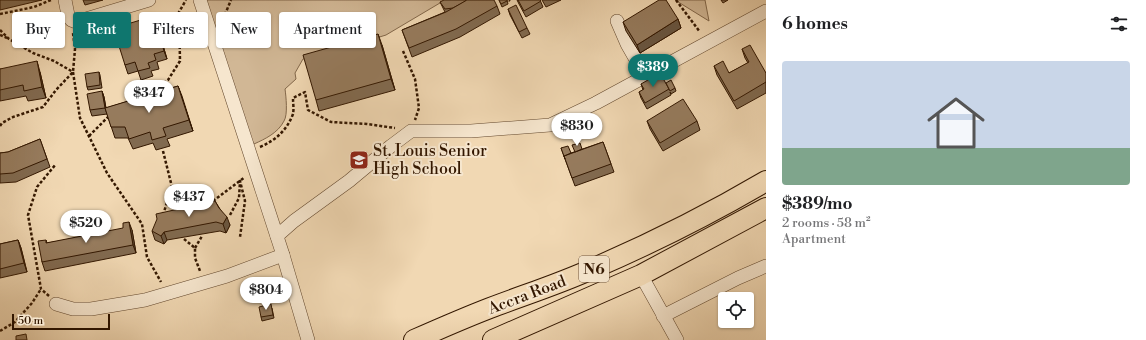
<!DOCTYPE html>
<meta charset="utf-8">
<style>
:root{--surface:#fff;--page:#f6f6f6;--text:#202124;--muted:#757577;--line:#e0e0e0;--accent:#0f766e}
body{margin:0;font-family:"Libre Bodoni",serif;background:var(--page);color:var(--text);height:100vh;display:flex;flex-direction:column;font-size:15px;white-space:nowrap}
*{box-sizing:border-box;margin:0}
p{font-size:13px;color:var(--muted)}
.icon{flex:none;width:22px;height:22px;fill:none;stroke:currentColor;stroke-width:2;stroke-linecap:round;stroke-linejoin:round}
.map{position:relative;flex:1;overflow:hidden}
.details{display:flex;flex-direction:column;background:var(--surface);width:380px}
.details>*{flex:none}
.top-card{position:absolute;left:12px;top:12px;width:380px;height:36px;display:flex;gap:8px}
.tools{position:absolute;left:718px;top:292px;display:grid;gap:8px}
.tools a{display:grid;place-items:center;width:36px;height:36px;border-radius:4px;background:var(--surface);box-shadow:0 1px 3px #0004;font-size:20px}
.scale{position:absolute;left:12px;bottom:10px;width:98px;box-sizing:border-box;padding-left:4px;border:2px solid #331700;border-top:0;font-size:11px;line-height:14px;white-space:nowrap;color:#331700;-webkit-text-stroke:3px #f6e6ce;paint-order:stroke}
.price{position:absolute;translate:-50% -34px;padding:0 9px;border-radius:14px;background:#fff;color:#222;font-size:13px;line-height:26px;filter:drop-shadow(0 1px 2px #0008)}
.price::after{content:'';position:absolute;left:50%;top:24px;width:12px;height:9px;margin-left:-6px;background:inherit;clip-path:polygon(0 0,100% 0,50% 100%)}
.price.current{background:var(--accent);color:#fff}
ul{padding:0;list-style:none}
li{display:grid;align-content:center;gap:8px;height:212px;padding:0 16px}
li+li{border-top:1px solid var(--line)}
li span{display:grid;place-items:center;height:124px;border-radius:4px;color:#555}
li>.icon{margin-inline-start:auto}
span .icon{width:72px;height:72px;fill:#fffc;stroke-width:1}
li b{font-size:17px}
h2{display:flex;justify-content:space-between;align-items:center;height:48px;padding:0 16px;font-size:17px}
.pill{padding:0 14px;border-radius:4px;background:var(--surface);box-shadow:0 1px 3px #0004;font-size:14px;line-height:36px}
.pill.current{background:var(--accent);color:#fff}
main{display:flex;flex:1;min-height:0}
.map>svg:first-child{display:block}
.green{fill:#d1b795;stroke:#82674a}
.lines{fill:none;stroke-linecap:round;stroke-linejoin:round}
.minor-casing{stroke:#62472d;stroke-width:14}
.highway-casing{stroke:#331700;stroke-width:22}
.path{stroke:#331700;stroke-width:2.5;stroke-dasharray:3 2;stroke-linecap:butt}
.minor{stroke:#f6e6ce;stroke-width:13}
.highway{stroke:#f1d8b3;stroke-width:20}
.wall{fill:#816a50;stroke:#331700}
.shaded-wall{fill:#695641;stroke:#331700}
.building{fill:#967b5d;stroke:#331700}
.labels{text-anchor:middle;dominant-baseline:central;stroke-width:4;stroke-linejoin:round;paint-order:stroke}
.shield{fill:#f6e6ce;stroke:#6e553e;stroke-width:1}
.shield-label{font-size:15px;font-weight:bold;fill:#331700}
.poi-label{font-size:16px;fill:#331700;stroke:#f6e6ce;text-anchor:start}
.street-label{font-size:16px;fill:#331700;stroke:#f6e6ce}
</style>
<main>
<div class="map">
<svg width="766" height="340" viewBox="0 0 766 340">
<rect width="100%" height="100%" fill="#f1d8b3"/>
<filter id="stains"><feTurbulence type="fractalNoise" baseFrequency=".005" numOctaves="4"/><feColorMatrix values="0 0 0 0 .2 0 0 0 0 .09 0 0 0 0 .02 0 0 0 .5 -.17"/></filter>
<radialGradient id="worn" r=".72"><stop offset=".6" stop-color="#630" stop-opacity="0"/><stop offset="1" stop-color="#630" stop-opacity=".3"/></radialGradient>
<g class="green">
<path d="M204,0h241l-59,35 -39,12 -44,12 -8,14 1,6 -11,10c1,7 3,26 -1,32 -6,12 -19,18 -30,23l-6,-11z"/>
<polygon points="675,0 705,0 709,21"/>
</g>
<g class="lines">
<g class="minor-casing">
<g id="minor">
<polyline points="65,0 68,15 71,20 76,22 149,0"/>
<polyline points="200,0 283,255 308,340"/>
<polyline points="617,21 627,44 639,65 651,73"/>
<polyline points="277,236 294,221 349,181 391,146 411,131 471,131 550,125 596,103 766,11"/>
<polyline points="641,275 677,340"/>
<polyline points="56,304 73,309 91,309 145,300 227,276 283,255"/>
<polyline points="663,316 738,278 766,266"/>
</g>
</g>
<g class="highway-casing">
<g id="highway">
<path d="M414,340c25,-11 50,-22 76,-32 34,-13 69,-24 102,-39 60,-26 118,-55 174,-88"/>
<polyline points="493,340 641,275 766,208"/>
</g>
</g>
<g class="path">
<polyline points="509,0 510,1"/>
<polyline points="676,0 700,32"/>
<polyline points="0,14 34,7 51,0"/>
<polyline points="221,24 231,0"/>
<polyline points="0,30 9,39 33,53 54,61 73,72 80,118 107,173 142,224 147,257 161,282"/>
<polyline points="0,35 7,38"/>
<polyline points="403,51 415,79 419,108 415,120"/>
<polyline points="133,100 147,94 168,80 180,61 179,12 186,0"/>
<polyline points="0,126 2,123 13,117 43,107 56,90 73,72 75,49 73,33"/>
<polyline points="89,136 109,116"/>
<path d="M260,147c16,-7 27,-17 33,-33 1,-5 0,-11 0,-16l12,-6 3,18 23,12 36,2 28,4"/>
<polyline points="163,151 172,187 191,208"/>
<polyline points="213,201 245,177"/>
<polyline points="163,215 172,187"/>
<polyline points="230,215 239,198 240,181 245,201 240,237"/>
<polyline points="184,239 195,248 195,258 200,271"/>
<polyline points="195,248 202,236"/>
<polyline points="49,296 41,289 28,215 37,187 56,164"/>
<polyline points="0,331 15,322 32,303 41,289"/>
</g>
<use href="#minor" class="minor"/>
<use href="#highway" class="highway"/>
</g>
<g class="wall">
<polygon points="0,0 42,0 0,10"/>
<polygon points="83,0 103,0 85,5"/>
<polygon points="499,0 507,0 508,4 502,7"/>
<polygon points="517,0 540,0 543,7 526,17 519,4"/>
<polygon points="542,0 561,0 546,7"/>
<polygon points="721,0 728,0 723,3"/>
<polygon points="440,2 497,6 500,14 460,37 412,57 402,30 445,12"/>
<polygon points="508,9 527,28 530,34 522,38 510,15"/>
<polygon points="678,19 681,28 640,53 626,31 623,22"/>
<polygon points="147,28 149,37 162,42 167,59 157,62 159,69 151,71 153,76 141,80 138,71 128,74 125,65 129,43"/>
<polygon points="382,45 395,90 319,111 316,100"/>
<polygon points="742,49 766,73 766,93 737,109 717,75 714,66 729,73 748,63 745,58"/>
<polygon points="0,69 40,72 46,98 28,101 26,96 0,101"/>
<polygon points="99,72 100,75 102,88 88,90 87,87"/>
<polygon points="641,84 675,88 676,91 671,94 670,92 671,95 647,109 641,98 639,92 643,90"/>
<polygon points="178,86 193,131 167,139 170,146 156,150 153,143 133,149 128,138 115,138 107,114 92,116 90,110 102,91 104,97 106,108"/>
<polygon points="647,121 697,121 700,130 663,151 650,129"/>
<polygon points="40,139 50,167 16,182 0,183 0,153 8,152"/>
<polygon points="603,142 614,172 575,186 561,148 571,153"/>
<polygon points="215,201 230,225 226,233 220,231 167,240 164,244 155,240 152,231"/>
<polygon points="132,230 136,253 45,271 42,262 46,240 47,243"/>
<polygon points="18,240 21,248 27,272 0,278 0,244"/>
<polygon points="272,308 274,318 262,321 261,317"/>
</g>
<g class="shaded-wall">
<polygon points="678,19 681,28 640,53 637,45"/>
<polygon points="159,34 162,42 167,59 164,51"/>
<polygon points="378,34 382,45 395,90 391,79"/>
<polygon points="37,61 40,72 46,98 42,87"/>
<polygon points="178,86 182,96 193,131 189,120"/>
<polygon points="102,91 104,97 107,114 105,108"/>
<polygon points="227,217 230,225 226,233 223,224"/>
<polygon points="129,222 132,230 136,253 133,245"/>
<polygon points="164,232 167,240 164,244 161,236"/>
<polygon points="18,240 21,248 27,272 24,263"/>
</g>
<g class="building">
<polygon points="444,0 466,0 464,2 453,8 445,9 440,2"/>
<polygon points="467,0 494,0 497,6 456,29 409,48 402,30 446,12"/>
<polygon points="499,0 507,0 507,1 501,4"/>
<polygon points="518,0 540,0 541,1 524,11"/>
<polygon points="659,0 666,0 678,19 637,45 623,22"/>
<polygon points="516,5 527,28 519,32 508,9"/>
<polygon points="144,19 149,37 159,34 164,51 154,54 156,60 148,63 150,68 138,71 135,62 125,65 119,46 129,43 124,25"/>
<polygon points="378,34 391,79 316,100 303,55"/>
<polygon points="750,45 766,73 766,82 734,101 714,66 723,61 729,73 749,62 742,49"/>
<polygon points="37,61 42,87 24,91 23,85 0,90 0,69"/>
<polygon points="99,72 100,85 87,87 85,74"/>
<polygon points="660,73 669,89 645,103 639,92 644,89 641,84"/>
<polygon points="671,80 675,88 670,91 666,83"/>
<polygon points="178,86 189,120 163,128 166,136 152,140 150,132 129,139 125,127 111,127 105,108"/>
<polygon points="102,91 105,108 90,110 87,94"/>
<polygon points="683,99 697,121 660,143 647,121"/>
<polygon points="40,139 47,159 13,173 0,174 0,153 8,152"/>
<polygon points="603,142 611,164 572,178 564,156"/>
<polygon points="580,143 582,149 575,152 572,145"/>
<polygon points="568,146 571,153 564,156 565,159 561,148"/>
<polygon points="215,201 219,208 227,217 223,224 216,222 164,232 161,236 152,231 157,219 156,214"/>
<polygon points="129,222 133,245 42,262 38,241 46,240 46,243 123,228 123,223"/>
<polygon points="18,240 24,263 0,269 0,244"/>
<polygon points="271,304 273,315 261,317 259,307"/>
<polygon points="26,334 27,340 16,340 16,336"/>
</g>
<defs>
<g id="school-square" transform="scale(1)"><rect x="-9" y="-9" width="18" height="18" rx="4" fill="#8f2418" stroke="#f6e6ce"/><path d="M0-5L7-2L0 1L-7-2ZM-4 1L0 2.5L4 1V4Q0 6-4 4Z" fill="#fff"/></g>
</defs>
<g fill-rule="evenodd">
<use href="#school-square" x="359" y="160"/>
</g>
<g class="labels">
<rect class="shield" x="579" y="256" width="30" height="26" rx="3"/>
<g class="shield-label">
<text x="594" y="269">N6</text>
</g>
<g class="poi-label">
<text x="373" y="151">St. Louis Senior<tspan x="373" dy="18">High School</tspan></text>
</g>
<g class="street-label">
<text transform="translate(527 295) rotate(-21)">Accra Road</text>
</g>
</g>
<rect width="100%" height="100%" filter="url(#stains)"/>
<rect width="100%" height="100%" fill="url(#worn)"/>
</svg>
<div class="tools">
<a><svg class="icon" aria-label="locate" viewBox="0 0 24 24"><circle cx="12" cy="12" r="6"/><path d="M12 2v4M12 18v4M2 12h4M18 12h4"/></svg></a>
</div>
<div class="scale">50 m</div>
<b class="price current" style="left:653px;top:88px">$389</b>
<b class="price" style="left:149px;top:114px">$347</b>
<b class="price" style="left:577px;top:147px">$830</b>
<b class="price" style="left:189px;top:218px">$437</b>
<b class="price" style="left:86px;top:244px">$520</b>
<b class="price" style="left:266px;top:311px">$804</b>
<div class="top-card">
<a class="pill">Buy</a>
<a class="pill current">Rent</a>
<a class="pill">Filters</a>
<a class="pill">New</a>
<a class="pill">Apartment</a>
</div>
</div>
<section class="details">
<h2>6 homes<svg class="icon" aria-label="filters" viewBox="0 0 24 24"><path d="M4 7h16M4 17h16"/><circle cx="9" cy="7" r="2"/><circle cx="15" cy="17" r="2"/></svg></h2>
<ul>
<li><span style="background:linear-gradient(#c9d6e8 70%,#7fa58c 0)"><svg class="icon" aria-label="home" viewBox="0 0 24 24"><path d="M3 11l9-7 9 7M6 9v11h12V9"/></svg></span><div><b>$389/mo</b><p>2 rooms · 58 m²</p><p>Apartment</p></div></li>
</ul>
</section>
</main>
